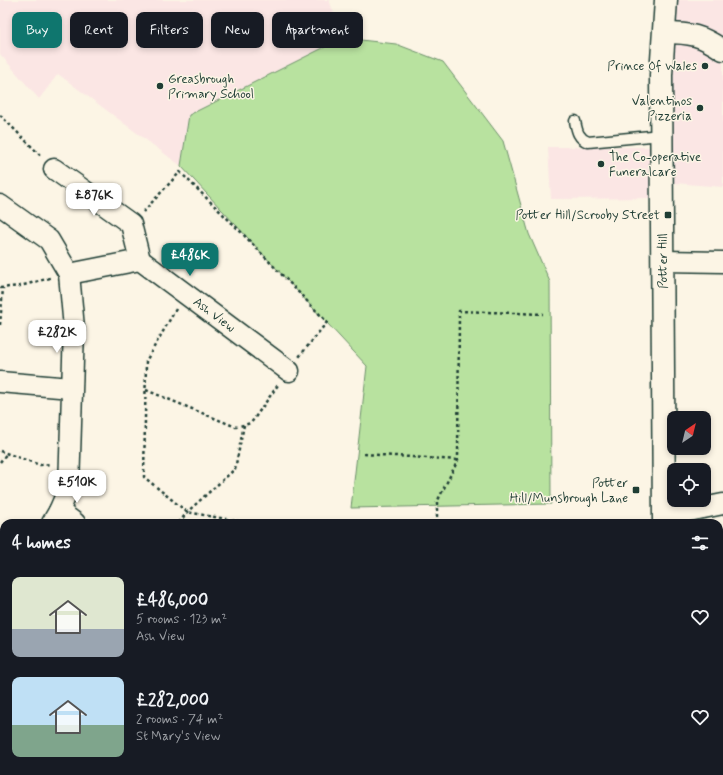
<!DOCTYPE html>
<meta charset="utf-8">
<style>
:root{--surface:#171b24;--page:#242831;--text:#f1f3f6;--muted:#9ea1a6;--accent:#0f766e}
body{margin:0;font-family:Mynerve,sans-serif;background:var(--page);color:var(--text);height:100vh;display:flex;flex-direction:column;font-size:15px;white-space:nowrap}
*{box-sizing:border-box;margin:0}
p{font-size:13px;color:var(--muted)}
.icon{flex:none;width:22px;height:22px;fill:none;stroke:currentColor;stroke-width:2;stroke-linecap:round;stroke-linejoin:round}
.map{position:relative;flex:1;overflow:hidden}
.details{position:absolute;left:0px;top:519px;width:723px;height:256px;display:flex;flex-direction:column;background:var(--surface);border-radius:12px 12px 0 0;box-shadow:0 2px 6px #0003}
.details>*{flex:none}
.hud{position:absolute;left:12px;top:12px;width:400px;height:36px;display:flex;gap:8px}
.needle{width:26px;rotate:35deg}
.buttons{position:absolute;left:667px;top:411px;display:grid;gap:8px}
.buttons a{display:grid;place-items:center;width:44px;height:44px;border-radius:8px;background:var(--surface);box-shadow:0 2px 6px #0003;font-size:20px}
.price{position:absolute;translate:-50% -34px;padding:0 9px;border-radius:8px;background:#fff;color:#222;font-size:13px;line-height:26px;filter:drop-shadow(0 1px 2px #0008)}
.price::after{content:'';position:absolute;left:50%;top:24px;width:12px;height:9px;margin-left:-6px;background:inherit;clip-path:polygon(0 0,100% 0,50% 100%)}
.price.selected{background:var(--accent);color:#fff}
ul{padding:0;list-style:none}
li{display:flex;align-items:center;gap:12px;height:100px;padding:0 12px}
li span{display:grid;place-items:center;flex:none;width:112px;height:80px;border-radius:8px;color:#555}
li>.icon{margin-inline-start:auto}
span .icon{width:48px;height:48px;fill:#fffc;stroke-width:1}
li b{font-size:17px}
h2{display:flex;justify-content:space-between;align-items:center;height:48px;padding:0 12px;font-size:17px}
.chip{padding:0 14px;border-radius:8px;background:var(--surface);box-shadow:0 2px 6px #0003;font-size:14px;line-height:36px}
.chip.selected{background:var(--accent);color:#fff}
.map>svg:first-child{display:block}
.built{fill:#fbe6e4}
.green{fill:#b8e29f;stroke:#6c906a}
.lines{fill:none;stroke-linecap:round;stroke-linejoin:round}
.lane-casing{stroke:#1f3d34;stroke-width:13}
.street-casing{stroke:#1f3d34;stroke-width:23}
.secondary-casing{stroke:#1f3d34;stroke-width:25}
.path{stroke:#1f3d34;stroke-width:2.5;stroke-dasharray:3 3;stroke-linecap:butt}
.lane{stroke:#fcf5e5;stroke-width:10}
.street{stroke:#fcf5e5;stroke-width:20}
.secondary{stroke:#fcf5e5;stroke-width:22}
.poi-dot{fill:#1f3d34;stroke:#fcf5e5;stroke-width:1.5}
.labels{text-anchor:middle;dominant-baseline:central;stroke-width:3;stroke-linejoin:round;paint-order:stroke}
.poi-label{font-size:13px;fill:#1f3d34;stroke:#fcf5e5;text-anchor:end}
.street-label{font-size:13px;fill:#1f3d34;stroke:#fcf5e5}
</style>
<div class="map">
<svg width="723" height="775" viewBox="0 0 723 775">
<rect width="100%" height="100%" fill="#fcf5e5"/>
<filter id="ink" filterUnits="userSpaceOnUse"><feTurbulence type="fractalNoise" baseFrequency=".025" numOctaves="2"/><feDisplacementMap in="SourceGraphic" scale="8" xChannelSelector="R" yChannelSelector="G"/><feConvolveMatrix kernelMatrix="1 2 1 2 8 2 1 2 1" color-interpolation-filters="sRGB"/></filter>
<g filter="url(#ink)">
<g class="built">
<polygon points="0,0 329,0 343,38 189,115 181,166 58,74 39,99 0,54"/>
<polygon points="666,0 723,0 723,187 662,182 662,198 551,199 548,147 661,147"/>
</g>
<polygon class="green" points="343,38 396,44 443,62 503,141 529,234 550,282 551,504 351,508 367,366 181,166 189,115"/>
<g class="lines">
<g class="lane-casing">
<g id="lane">
<path d="M575,121c2,10 3,17 13,21l73,-7"/>
<polyline points="719,649 723,649"/>
</g>
</g>
<g class="street-casing">
<g id="street">
<path d="M664,33c27,0 37,2 59,17"/>
<polyline points="54,169 131,224 140,260"/>
<polyline points="0,205 49,240 69,274 74,328 69,488 59,511 52,523"/>
<polyline points="663,261 723,262"/>
<polyline points="69,274 140,260 289,371"/>
<polyline points="0,382 71,388"/>
<polyline points="59,511 75,523"/>
<polyline points="664,516 723,504"/>
<polyline points="0,599 4,595"/>
<polyline points="87,775 98,771"/>
</g>
</g>
<g class="secondary-casing">
<g id="secondary">
<polyline points="664,523 661,75 666,0"/>
<polyline points="669,771 669,775"/>
</g>
</g>
<g class="path">
<polyline points="0,115 42,157"/>
<polyline points="143,212 180,172 239,230 327,322 299,357"/>
<polyline points="0,288 20,286 50,278"/>
<polyline points="176,309 146,361 144,477 187,512 248,523"/>
<polyline points="0,325 3,288"/>
<polyline points="146,390 236,427 251,423 278,385"/>
<polyline points="0,451 40,465 51,464"/>
<polyline points="364,454 458,460"/>
<polyline points="0,462 7,453"/>
<polyline points="179,523 187,512 235,469 244,425"/>
<polyline points="437,523 437,502 458,460 459,311 543,314"/>
</g>
<use href="#lane" class="lane"/>
<use href="#street" class="street"/>
<use href="#secondary" class="secondary"/>
</g>
</g>
<g class="poi-dot">
<circle cx="705" cy="66" r="4"/>
<circle cx="160" cy="86" r="4"/>
<circle cx="700" cy="108" r="4"/>
<circle cx="601" cy="164" r="4"/>
<rect x="664" y="211" width="8" height="8" rx="2"/>
<rect x="632" y="486" width="8" height="8" rx="2"/>
</g>
<g class="labels">
<g class="poi-label">
<text x="697" y="66">Prince Of Wales</text>
<text x="168" y="79" text-anchor="start">Greasbrough<tspan x="168" dy="15">Primary School</tspan></text>
<text x="692" y="101">Valentinos<tspan x="692" dy="15">Pizzeria</tspan></text>
<text x="609" y="157" text-anchor="start">The Co-operative<tspan x="609" dy="15">Funeralcare</tspan></text>
<text x="660" y="215">Potter Hill/Scrooby Street</text>
<text x="628" y="483">Potter<tspan x="628" dy="15">Hill/Munsbrough Lane</tspan></text>
</g>
<g class="street-label">
<text transform="translate(663 261) rotate(-90)">Potter Hill</text>
<text transform="translate(214 315) rotate(37)">Ash View</text>
</g>
</g>
</svg>
<div class="buttons">
<a><svg class="needle" viewBox="-14 -14 28 28"><path d="M0-13l5 13h-10z" fill="#e53935"/><path d="M0 13l5-13h-10z" fill="#9ea1a6"/></svg></a>
<a><svg class="icon" aria-label="locate" viewBox="0 0 24 24"><circle cx="12" cy="12" r="6"/><path d="M12 2v4M12 18v4M2 12h4M18 12h4"/></svg></a>
</div>
<b class="price" style="left:94px;top:217px">£876K</b>
<b class="price selected" style="left:190px;top:277px">£486K</b>
<b class="price" style="left:57px;top:354px">£282K</b>
<b class="price" style="left:77px;top:504px">£510K</b>
<div class="hud">
<a class="chip selected">Buy</a>
<a class="chip">Rent</a>
<a class="chip">Filters</a>
<a class="chip">New</a>
<a class="chip">Apartment</a>
</div>
<section class="details">
<h2>4 homes<svg class="icon" aria-label="filters" viewBox="0 0 24 24"><path d="M4 7h16M4 17h16"/><circle cx="9" cy="7" r="2"/><circle cx="15" cy="17" r="2"/></svg></h2>
<ul>
<li><span style="background:linear-gradient(#dfe7d0 65%,#9aa5b1 0)"><svg class="icon" aria-label="home" viewBox="0 0 24 24"><path d="M3 11l9-7 9 7M6 9v11h12V9"/></svg></span><div><b>£486,000</b><p>5 rooms · 123 m²</p><p>Ash View</p></div><svg class="icon" aria-label="heart" viewBox="0 0 24 24"><path d="M12 20l-8-8c-3-5 5-10 8-4 3-6 11-1 8 4z"/></svg></li>
<li><span style="background:linear-gradient(#bfe0f5 60%,#7fa58c 0)"><svg class="icon" aria-label="home" viewBox="0 0 24 24"><path d="M3 11l9-7 9 7M6 9v11h12V9"/></svg></span><div><b>£282,000</b><p>2 rooms · 74 m²</p><p>St Mary's View</p></div><svg class="icon" aria-label="heart" viewBox="0 0 24 24"><path d="M12 20l-8-8c-3-5 5-10 8-4 3-6 11-1 8 4z"/></svg></li>
</ul>
</section>
</div>
